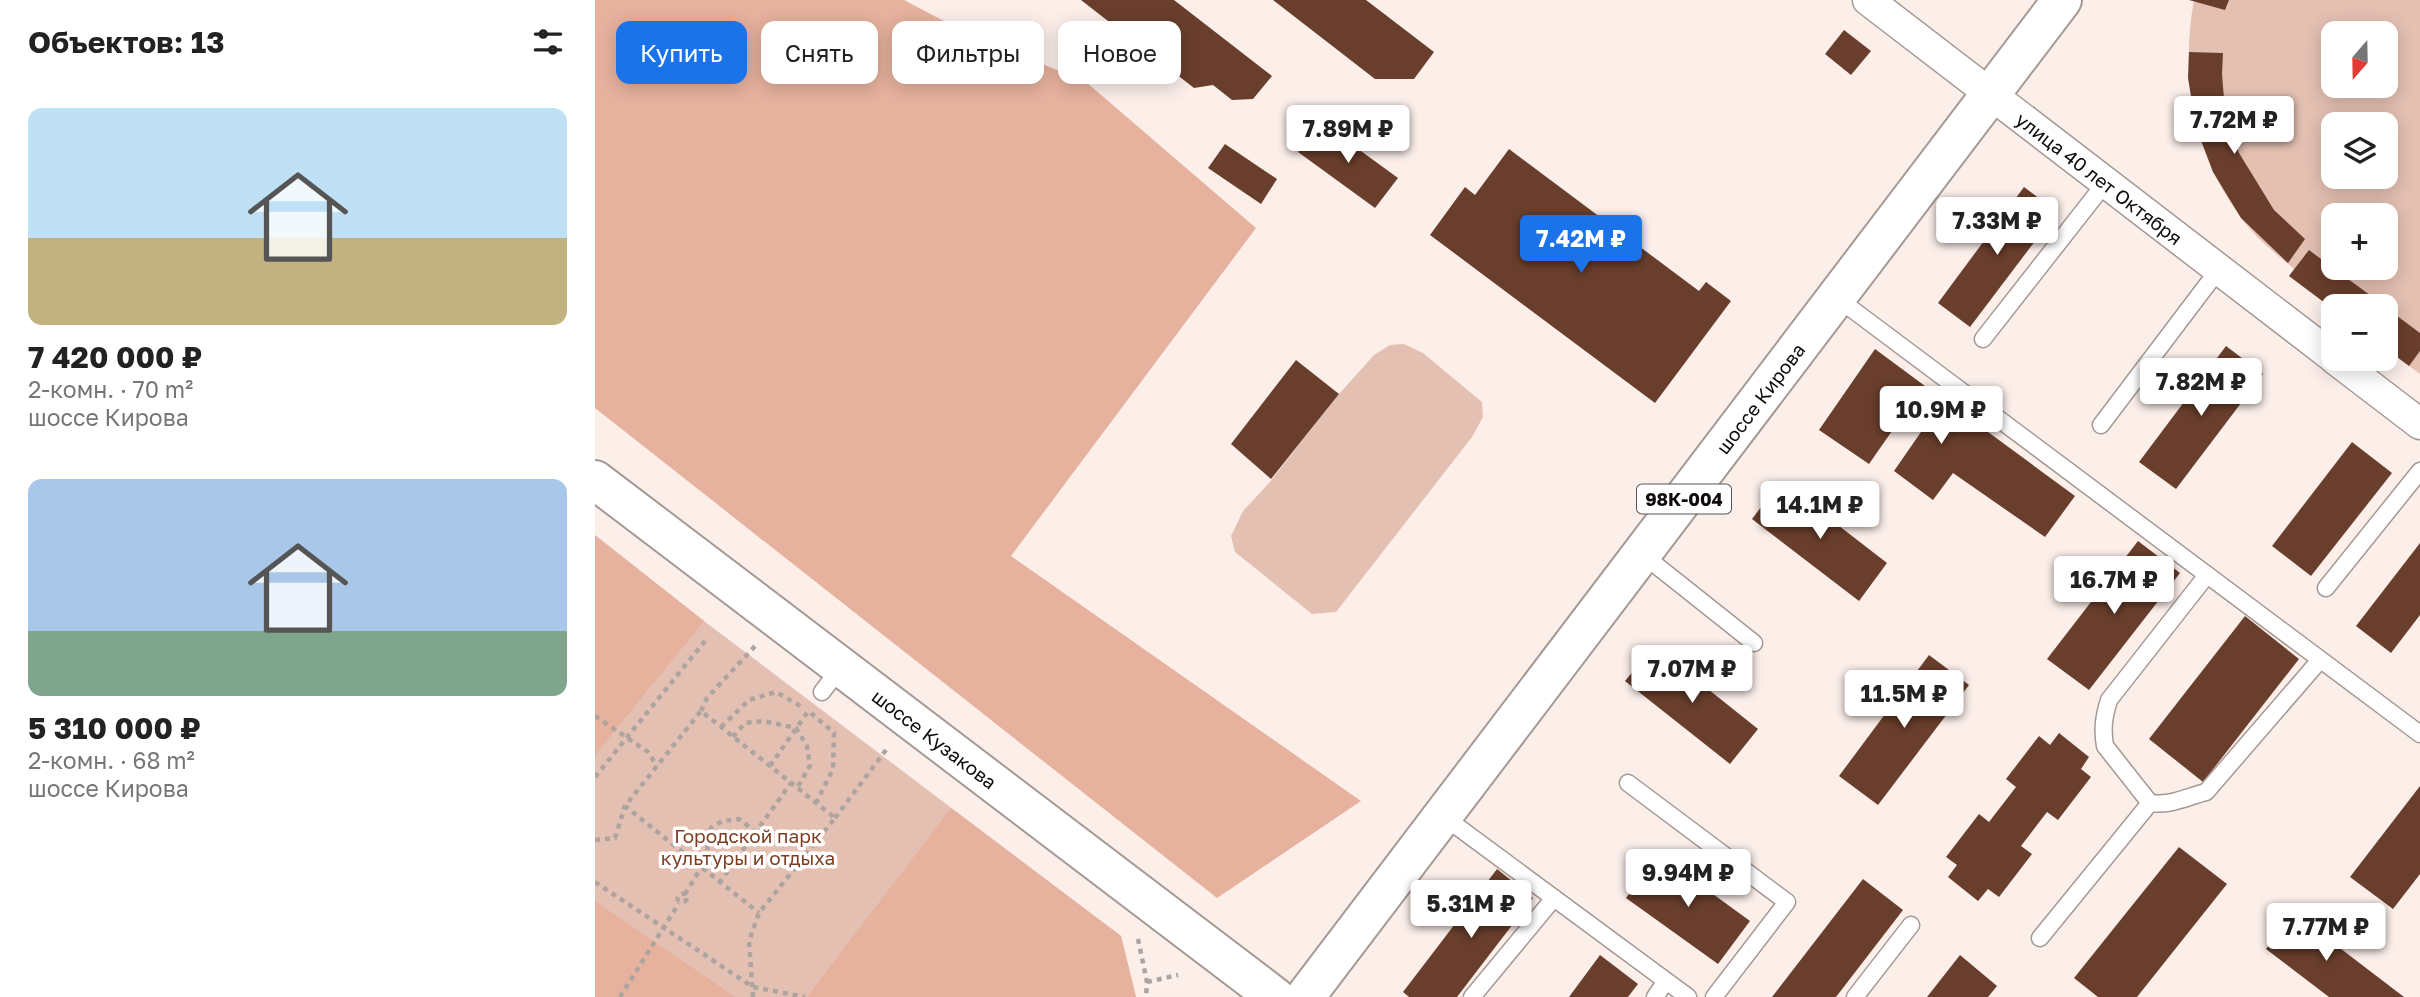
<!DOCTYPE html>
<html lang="ru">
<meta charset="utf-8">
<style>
:root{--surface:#fff;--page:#f2f2f2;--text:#222;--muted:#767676;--accent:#1a73e8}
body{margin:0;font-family:"Golos Text",sans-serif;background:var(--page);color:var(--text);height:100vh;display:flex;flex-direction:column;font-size:26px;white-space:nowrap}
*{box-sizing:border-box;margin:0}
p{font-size:23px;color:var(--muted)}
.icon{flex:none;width:38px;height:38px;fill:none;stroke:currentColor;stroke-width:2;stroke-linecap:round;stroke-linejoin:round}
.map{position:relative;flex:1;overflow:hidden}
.side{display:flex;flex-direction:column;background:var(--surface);width:595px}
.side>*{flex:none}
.guide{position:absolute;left:21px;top:21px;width:665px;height:63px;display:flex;gap:14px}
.needle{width:46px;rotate:200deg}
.fabs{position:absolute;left:1726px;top:21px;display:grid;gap:14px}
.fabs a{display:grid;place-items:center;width:77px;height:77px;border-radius:14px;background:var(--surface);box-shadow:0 4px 18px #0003;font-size:35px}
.price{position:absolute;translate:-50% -60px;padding:0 16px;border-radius:7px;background:#fff;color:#222;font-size:23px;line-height:46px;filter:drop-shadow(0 2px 4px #0008)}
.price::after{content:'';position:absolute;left:50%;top:42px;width:21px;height:16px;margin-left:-10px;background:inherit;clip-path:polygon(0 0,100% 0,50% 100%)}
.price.current{background:var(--accent);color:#fff}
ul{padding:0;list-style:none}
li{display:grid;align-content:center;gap:14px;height:371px;padding:0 28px}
li span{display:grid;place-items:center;height:217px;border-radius:14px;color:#555}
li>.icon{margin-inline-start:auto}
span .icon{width:126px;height:126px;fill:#fffc;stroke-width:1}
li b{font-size:30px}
h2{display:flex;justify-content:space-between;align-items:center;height:84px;padding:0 28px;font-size:30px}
.pill{padding:0 24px;border-radius:14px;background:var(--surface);box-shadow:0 4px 18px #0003;font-size:24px;line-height:63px}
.pill.current{background:var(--accent);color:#fff}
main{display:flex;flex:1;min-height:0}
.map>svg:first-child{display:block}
.green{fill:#e4c0b2;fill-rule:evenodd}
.forest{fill:#e6b19d}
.building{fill:#6a3e2c}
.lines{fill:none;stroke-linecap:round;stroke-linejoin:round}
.lane-casing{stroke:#a59994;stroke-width:19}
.street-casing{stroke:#a59994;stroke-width:33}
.secondary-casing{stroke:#a59994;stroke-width:42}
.primary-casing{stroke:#a59994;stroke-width:42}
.path{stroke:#ada39f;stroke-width:4.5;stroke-dasharray:5 5;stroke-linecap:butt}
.lane{stroke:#fff;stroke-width:16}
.street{stroke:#fff;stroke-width:30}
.secondary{stroke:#fff;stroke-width:38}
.primary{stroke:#fff;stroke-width:38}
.labels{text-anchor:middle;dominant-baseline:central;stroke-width:7;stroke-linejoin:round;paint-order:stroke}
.shield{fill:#fff;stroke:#575454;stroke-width:2}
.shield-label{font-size:18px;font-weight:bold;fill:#0f0b0a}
.street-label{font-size:19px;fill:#0f0b0a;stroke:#fff}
.park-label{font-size:19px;fill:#7d3d21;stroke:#fff}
</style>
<main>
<section class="side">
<h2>Объектов: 13<svg class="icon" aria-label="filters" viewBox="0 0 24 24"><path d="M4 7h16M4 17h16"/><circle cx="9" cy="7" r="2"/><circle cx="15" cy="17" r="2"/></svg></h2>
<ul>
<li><span style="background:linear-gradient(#bfe0f5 60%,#c2b280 0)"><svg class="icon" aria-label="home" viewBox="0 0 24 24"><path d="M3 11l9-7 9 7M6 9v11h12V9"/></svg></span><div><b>7 420 000 ₽</b><p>2-комн. · 70 m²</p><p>шоссе Кирова</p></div></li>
<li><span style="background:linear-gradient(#a9c7e8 70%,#7fa58c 0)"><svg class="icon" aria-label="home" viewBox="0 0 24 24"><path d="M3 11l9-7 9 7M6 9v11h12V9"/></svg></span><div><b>5 310 000 ₽</b><p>2-комн. · 68 m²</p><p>шоссе Кирова</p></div></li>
</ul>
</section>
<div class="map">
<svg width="1825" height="997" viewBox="0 0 1825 997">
<rect width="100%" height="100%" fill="#fcefea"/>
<g class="green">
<path d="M1599,0h226v374l-35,-26v-42h-52v3l-44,-33 5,-7c-19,-16 -40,-32 -54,-53 -47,-63 -60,-139 -46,-216zM1738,33h52v53h-52zM1738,124h52v53h-52zM1738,215h52v53h-52z"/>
<polygon points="809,344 828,353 887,402 888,417 877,437 741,612 717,614 640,552 636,536 648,511 674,483 744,394 779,355 795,345"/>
<polygon points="0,536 109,621 526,936 541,997 0,997"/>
</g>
<g class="forest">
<polygon points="0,0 309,0 366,30 491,82 661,228 416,556 766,801 622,898 0,408"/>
<polygon points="0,535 109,621 0,755"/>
<polygon points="356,808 526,936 541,997 212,997"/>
<polygon points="0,901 140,997 0,997"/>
</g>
<g class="building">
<polygon points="486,0 579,0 677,76 658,99 637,100 618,85 599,88"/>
<polygon points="678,0 771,0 839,52 819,79 780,79"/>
<polygon points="1594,0 1634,0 1630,10"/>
<polygon points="1249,30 1276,51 1256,75 1230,54"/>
<polygon points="1594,52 1628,53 1627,74 1630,111 1644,153 1679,210 1710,239 1693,263 1646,218 1618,172 1601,127 1593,78"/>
<polygon points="726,122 803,178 780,208 703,152"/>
<polygon points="630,144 682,179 666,204 613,168"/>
<polygon points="914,149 1104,291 1111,282 1136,301 1060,403 835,235 870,187 880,195"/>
<polygon points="1429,187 1462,212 1375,327 1343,303"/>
<polygon points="1714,250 1738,268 1790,306 1738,306 1738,309 1694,276"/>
<polygon points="1790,307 1825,333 1825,351 1814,366 1790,348"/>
<polygon points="1631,346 1668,374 1581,489 1544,462"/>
<polygon points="1280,349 1330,386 1316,407 1334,420 1348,399 1480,496 1450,537 1358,473 1338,500 1299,471 1326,432 1306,418 1274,464 1224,430"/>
<polygon points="701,360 744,394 676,479 636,444"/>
<polygon points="1757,442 1797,473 1716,576 1677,546"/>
<polygon points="1186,481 1292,563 1264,601 1157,519"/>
<polygon points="1543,541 1585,573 1494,690 1452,659"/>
<polygon points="1825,543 1825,615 1796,653 1761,626"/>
<polygon points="1650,616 1704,659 1608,782 1554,739"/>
<polygon points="1059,646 1163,729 1135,764 1030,681"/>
<polygon points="1334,655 1374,685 1283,805 1244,776"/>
<polygon points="1464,733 1494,757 1486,769 1496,777 1463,820 1452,812 1426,846 1437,854 1404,897 1393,889 1383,901 1353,877 1362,865 1351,857 1384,814 1394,822 1421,787 1411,779 1444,736 1455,745"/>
<polygon points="1825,786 1825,874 1798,909 1755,877"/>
<polygon points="1584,847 1632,884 1542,997 1503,997 1479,978"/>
<polygon points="1063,854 1155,921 1123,964 1031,898"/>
<polygon points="902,869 938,898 862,997 814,997 808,992"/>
<polygon points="1268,879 1308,910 1241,997 1177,997"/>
<polygon points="1699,913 1809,997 1734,997 1671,949"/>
<polygon points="1005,955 1043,984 1033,997 974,997"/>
<polygon points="1365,955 1402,986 1393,997 1332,997"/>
</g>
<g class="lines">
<g class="lane-casing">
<g id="lane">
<polyline points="1242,298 1825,734"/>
<polyline points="1388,339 1511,182"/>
<polyline points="1506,425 1624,269"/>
<polyline points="1047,554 1159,643"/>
<polyline points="1731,588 1825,471"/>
<polyline points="227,692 246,667"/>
<polyline points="1033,783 1192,902 1119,997"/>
<path d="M1555,803l-45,-57c-3,-17 -1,-30 4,-46l98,-125"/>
<polyline points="848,816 1093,997"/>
<path d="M1445,938l110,-135c21,3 36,-6 56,-11l114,-132"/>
<polyline points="877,997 959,898"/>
<polyline points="1060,997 1071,981"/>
<polyline points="1260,997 1316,925"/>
</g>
</g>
<g class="street-casing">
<g id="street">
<path id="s1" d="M1273,0l465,357"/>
<polyline points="1740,359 1825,424"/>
</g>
</g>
<g class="secondary-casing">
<g id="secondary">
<path id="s2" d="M0,480l680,517"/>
</g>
</g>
<g class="primary-casing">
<g id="primary">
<path id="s3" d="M710,997l757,-997"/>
</g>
</g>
<g class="path">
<polyline points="106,711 112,698 161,645"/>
<polyline points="216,713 239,733 238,769 221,803"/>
<polyline points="0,716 53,752 62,766"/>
<polyline points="126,727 154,700 181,692 209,708"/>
<polyline points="138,737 150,723 168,721 201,728 212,746 215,766 202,788"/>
<polyline points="175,766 214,710"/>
<polyline points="0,777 110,641"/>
<polyline points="240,818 294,746"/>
<polyline points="0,840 20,838 30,806"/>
<path d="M133,871c-22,-13 -24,-19 -17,-43l11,-7 17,-2 17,13"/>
<polyline points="0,882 158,987 210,997"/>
<polyline points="124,883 196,783"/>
<circle cx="87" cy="898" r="4.5"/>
<polyline points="90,894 106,868"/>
<polyline points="543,939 552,982 551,997"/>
<polyline points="552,982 583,975"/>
<polyline points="25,997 84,903"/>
<polyline points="158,997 154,941 164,913 240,818 106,711 30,806 164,913"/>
</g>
<use href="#lane" class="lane"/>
<use href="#street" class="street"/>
<use href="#secondary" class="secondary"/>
<use href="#primary" class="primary"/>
</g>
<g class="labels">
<rect class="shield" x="1042" y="484.5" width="94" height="29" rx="5"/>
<g class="shield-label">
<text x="1089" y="499">98К-004</text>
</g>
<g class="street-label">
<text stroke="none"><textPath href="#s1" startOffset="292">улица 40 лет Октября</textPath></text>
<text stroke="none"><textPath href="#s3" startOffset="752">шоссе Кирова</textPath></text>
<text stroke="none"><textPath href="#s2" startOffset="427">шоссе Кузакова</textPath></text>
</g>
<g class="park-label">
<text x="153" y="835">Городской парк<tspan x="153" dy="22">культуры и отдыха</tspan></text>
</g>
</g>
</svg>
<div class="fabs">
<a><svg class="needle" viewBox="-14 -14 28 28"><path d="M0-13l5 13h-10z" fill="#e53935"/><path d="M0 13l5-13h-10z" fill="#767676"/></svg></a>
<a><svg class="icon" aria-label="layers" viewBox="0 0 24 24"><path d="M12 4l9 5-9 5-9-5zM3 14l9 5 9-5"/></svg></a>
<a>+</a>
<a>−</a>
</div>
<b class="price" style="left:1639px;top:156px">7.72M ₽</b>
<b class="price" style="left:753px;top:165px">7.89M ₽</b>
<b class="price" style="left:1402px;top:257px">7.33M ₽</b>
<b class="price current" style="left:986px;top:275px">7.42M ₽</b>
<b class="price" style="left:1606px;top:418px">7.82M ₽</b>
<b class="price" style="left:1346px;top:446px">10.9M ₽</b>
<b class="price" style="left:1225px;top:541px">14.1M ₽</b>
<b class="price" style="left:1519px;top:616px">16.7M ₽</b>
<b class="price" style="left:1097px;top:705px">7.07M ₽</b>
<b class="price" style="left:1309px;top:730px">11.5M ₽</b>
<b class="price" style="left:1093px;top:909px">9.94M ₽</b>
<b class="price" style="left:876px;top:940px">5.31M ₽</b>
<b class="price" style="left:1731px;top:963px">7.77M ₽</b>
<div class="guide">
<a class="pill current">Купить</a>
<a class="pill">Снять</a>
<a class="pill">Фильтры</a>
<a class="pill">Новое</a>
</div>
</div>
</main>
